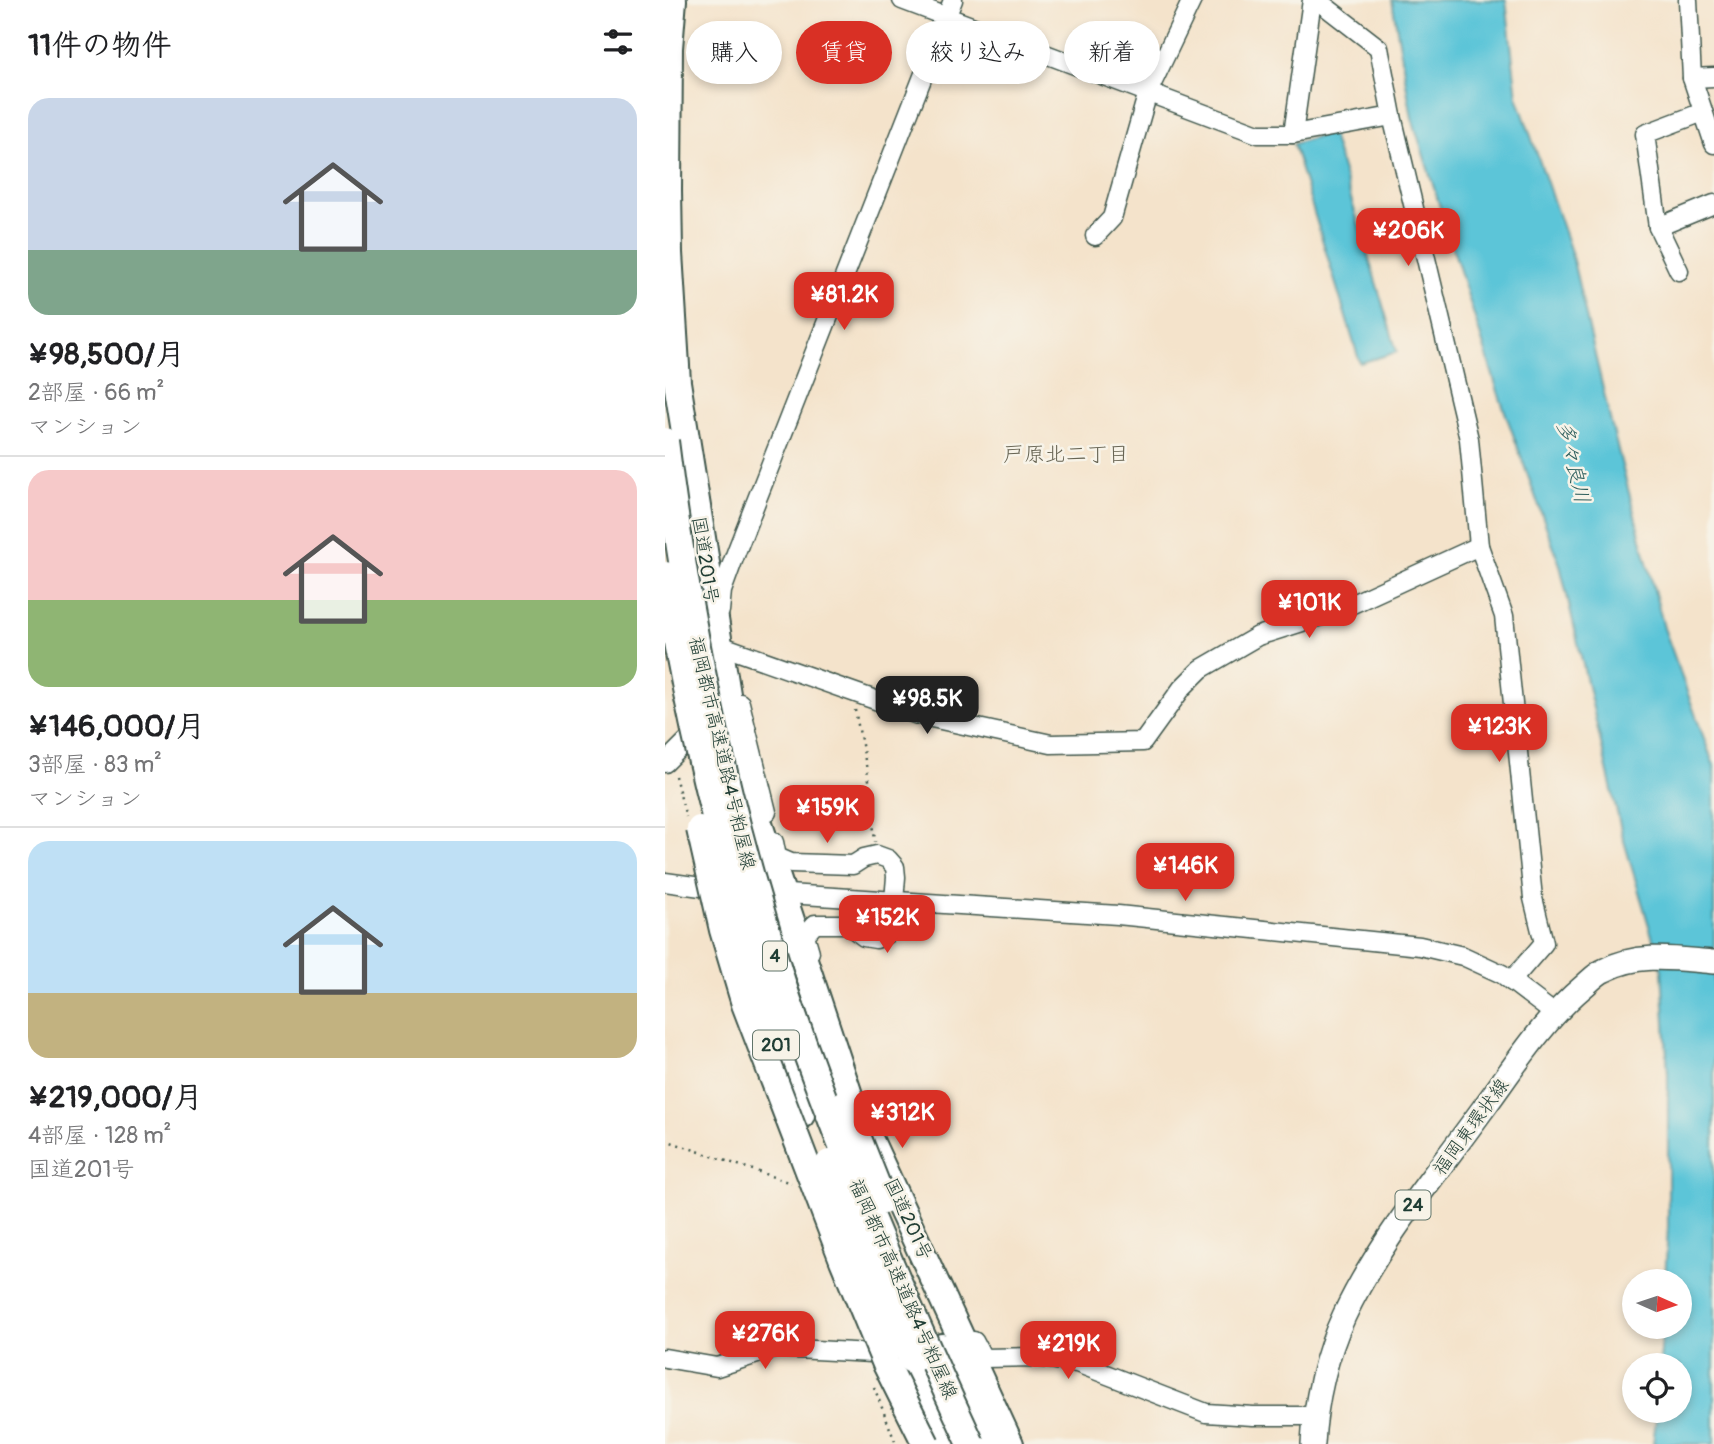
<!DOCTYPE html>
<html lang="ja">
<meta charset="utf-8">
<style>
:root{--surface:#fff;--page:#f2f2f2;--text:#202124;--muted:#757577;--line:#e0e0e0;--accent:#d93025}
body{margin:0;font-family:Pangolin,"Klee One",sans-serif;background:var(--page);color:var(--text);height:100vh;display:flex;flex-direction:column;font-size:26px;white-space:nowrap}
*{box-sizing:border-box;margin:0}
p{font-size:23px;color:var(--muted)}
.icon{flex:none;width:38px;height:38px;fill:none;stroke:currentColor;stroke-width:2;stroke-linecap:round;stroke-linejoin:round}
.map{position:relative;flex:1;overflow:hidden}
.panel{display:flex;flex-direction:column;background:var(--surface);width:665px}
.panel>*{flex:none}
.banner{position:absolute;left:21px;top:21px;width:665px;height:63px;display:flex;gap:14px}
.needle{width:46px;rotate:93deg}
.buttons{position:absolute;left:957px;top:1269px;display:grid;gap:14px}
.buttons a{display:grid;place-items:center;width:70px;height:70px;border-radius:50%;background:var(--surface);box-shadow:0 4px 10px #0003;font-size:35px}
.price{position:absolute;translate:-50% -60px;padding:0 16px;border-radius:14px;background:var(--accent);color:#fff;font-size:23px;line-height:46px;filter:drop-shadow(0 2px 4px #0008)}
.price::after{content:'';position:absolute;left:50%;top:42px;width:21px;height:16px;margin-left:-10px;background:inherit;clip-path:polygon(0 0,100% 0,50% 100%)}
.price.active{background:#222;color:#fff}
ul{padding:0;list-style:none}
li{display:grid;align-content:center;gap:14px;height:371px;padding:0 28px}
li+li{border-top:2px solid var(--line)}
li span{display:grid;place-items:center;height:217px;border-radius:21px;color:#555}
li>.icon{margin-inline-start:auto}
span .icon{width:126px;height:126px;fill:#fffc;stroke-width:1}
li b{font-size:30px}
h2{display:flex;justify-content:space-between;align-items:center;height:84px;padding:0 28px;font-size:30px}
.pill{padding:0 24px;border-radius:32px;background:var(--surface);box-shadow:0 4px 10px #0003;font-size:24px;line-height:63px}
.pill.active{background:var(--accent);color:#fff}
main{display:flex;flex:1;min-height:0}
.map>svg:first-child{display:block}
.water{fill:#5cc5d8;stroke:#3e8186;stroke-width:2}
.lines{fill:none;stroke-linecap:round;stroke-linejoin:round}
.minor-casing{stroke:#3f564b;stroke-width:21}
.major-casing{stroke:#3f564b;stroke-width:26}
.highway-casing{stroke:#3f564b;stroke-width:30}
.path{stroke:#3f564b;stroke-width:2.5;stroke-dasharray:2 5;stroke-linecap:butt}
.minor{stroke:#fff;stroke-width:18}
.major{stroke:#fff;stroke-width:23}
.highway{stroke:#fff;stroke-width:26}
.highway-bridge-casing{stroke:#3f564b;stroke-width:30;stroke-linecap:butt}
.highway-bridge{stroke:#fff;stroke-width:26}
.labels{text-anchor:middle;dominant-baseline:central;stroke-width:5;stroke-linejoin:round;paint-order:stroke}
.shield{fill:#f7f3e8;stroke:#60746a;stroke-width:2}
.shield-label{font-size:18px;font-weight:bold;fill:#1f3d34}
.street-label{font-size:19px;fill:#1f3d34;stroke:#f7f3e8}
.neighbourhood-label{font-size:21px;fill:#686554;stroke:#f7f3e8}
.water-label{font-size:21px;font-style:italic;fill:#2e5f5d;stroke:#f7f3e8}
</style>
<main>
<section class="panel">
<h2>11件の物件<svg class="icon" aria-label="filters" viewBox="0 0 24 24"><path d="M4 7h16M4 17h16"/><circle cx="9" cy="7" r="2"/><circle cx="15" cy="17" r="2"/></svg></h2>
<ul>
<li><span style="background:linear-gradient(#c9d6e8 70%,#7fa58c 0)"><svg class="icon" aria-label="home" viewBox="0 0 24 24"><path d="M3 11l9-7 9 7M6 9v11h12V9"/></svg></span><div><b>¥98,500/月</b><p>2部屋 · 66 m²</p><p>マンション</p></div></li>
<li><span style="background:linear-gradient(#f6c9c9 60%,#8fb573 0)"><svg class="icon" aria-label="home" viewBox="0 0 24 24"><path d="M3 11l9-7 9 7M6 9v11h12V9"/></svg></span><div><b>¥146,000/月</b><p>3部屋 · 83 m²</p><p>マンション</p></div></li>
<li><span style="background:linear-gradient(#bfe0f5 70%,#c2b280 0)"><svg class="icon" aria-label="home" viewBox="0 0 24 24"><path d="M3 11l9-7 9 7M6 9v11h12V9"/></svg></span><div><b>¥219,000/月</b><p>4部屋 · 128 m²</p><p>国道201号</p></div></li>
</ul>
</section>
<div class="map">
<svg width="1049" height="1444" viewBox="0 0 1049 1444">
<rect width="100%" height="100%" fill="#f7f3e8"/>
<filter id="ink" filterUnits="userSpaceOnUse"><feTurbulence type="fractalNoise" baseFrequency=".0143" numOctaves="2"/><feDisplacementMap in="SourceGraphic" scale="14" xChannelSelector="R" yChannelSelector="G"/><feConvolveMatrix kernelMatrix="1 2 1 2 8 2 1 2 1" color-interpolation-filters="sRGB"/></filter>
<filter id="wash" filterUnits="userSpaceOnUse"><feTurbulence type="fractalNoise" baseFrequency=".00686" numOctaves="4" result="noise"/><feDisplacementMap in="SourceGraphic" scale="28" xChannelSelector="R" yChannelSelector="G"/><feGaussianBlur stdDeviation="1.57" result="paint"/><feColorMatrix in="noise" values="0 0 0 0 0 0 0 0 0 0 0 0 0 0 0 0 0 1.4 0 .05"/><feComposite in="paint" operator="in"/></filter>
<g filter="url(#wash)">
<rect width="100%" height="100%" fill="#f4e3cb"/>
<g class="water">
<polygon points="727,0 841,0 852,96 906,252 946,423 999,628 1049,766 1049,1444 988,1444 992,1411 1015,1410 1015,1365 995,1365 997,1327 1015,1326 1015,1281 1000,1281 1003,1227 1003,1074 997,970 957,834 895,565 835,398 747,118"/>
<polygon points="666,132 732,352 695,363 628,144"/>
</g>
</g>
<g filter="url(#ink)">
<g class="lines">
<g class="minor-casing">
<g id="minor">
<polyline points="237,0 593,134 628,134 647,0"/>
<polyline points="652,0 714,48 727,116 804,439 814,546 839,616 868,898 879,943 846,981"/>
<polyline points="1023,0 1027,78 1049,144"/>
<polyline points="1027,78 1049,77"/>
<polyline points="628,134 727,116"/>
<polyline points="993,227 1049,204"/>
<polyline points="430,236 447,218 483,92 527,0"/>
<polyline points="1014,271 993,227 980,134 1038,112"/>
<polyline points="55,611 57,591 72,550 288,0"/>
<polyline points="60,647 253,715 386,744 478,742 517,688 536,669 593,636 672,611 814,546"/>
<polyline points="75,703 102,812"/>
<polyline points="0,763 24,739 40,741"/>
<polyline points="109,842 112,857 126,863 188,865 199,858 212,855 223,859 230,867 231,877 227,924 221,934 211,939 199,937 182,924 150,924 140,935 145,952"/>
<polyline points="0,882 58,890"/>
<polyline points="107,893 453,915 755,946 798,956 837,974 891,1015"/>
<polyline points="309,1341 318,1358 372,1357 412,1363 541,1413 588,1416 649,1416"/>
<polyline points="0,1358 52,1367 111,1348 207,1353"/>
</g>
</g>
<g class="major-casing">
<path id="major" d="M648,1444c2,-42 13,-90 31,-128 34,-73 89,-138 136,-203 32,-43 62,-92 104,-127 6,-5 13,-13 21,-16 34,-18 72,-11 109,-8"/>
</g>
<g class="highway-casing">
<g id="highway">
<polyline points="8,0 4,48 3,190 4,253 12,382 70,744 81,785 184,1095 345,1444"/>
<polyline points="98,1010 136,1115"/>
<polyline points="230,1341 279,1444"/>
<polyline points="277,1347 320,1444"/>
</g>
</g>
<g class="path">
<polyline points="190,710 204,780 210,842"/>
<polyline points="10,776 21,817"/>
<polyline points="0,1140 126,1183"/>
<polyline points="209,1387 231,1444"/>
</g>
<use href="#minor" class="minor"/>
<use href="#major" class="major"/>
<use href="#highway" class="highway"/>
<g class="highway-bridge-casing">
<g id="highway-bridge">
<path d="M0,441c20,162 51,321 98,477 9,30 17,61 28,91 51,148 114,293 180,435"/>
<path d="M0,575c26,155 62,309 115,457"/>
<polyline points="35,829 58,930 80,1004 178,1260 221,1364 261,1444"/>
<polyline points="179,1103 218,1201"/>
<polyline points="164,1163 195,1242 247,1360"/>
</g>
</g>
<use href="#highway-bridge" class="highway-bridge"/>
</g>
</g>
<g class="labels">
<g class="shield">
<rect x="98" y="941.5" width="24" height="29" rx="5"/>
<rect x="88" y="1030.5" width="46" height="29" rx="5"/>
<rect x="730.5" y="1190.5" width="35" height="29" rx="5"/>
</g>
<g class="shield-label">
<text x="110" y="956">4</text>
<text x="111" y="1045">201</text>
<text x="748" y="1205">24</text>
</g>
<g class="street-label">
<text transform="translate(40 560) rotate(81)">国道201号</text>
<text transform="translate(57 753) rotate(77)">福岡都市高速道路4号粕屋線</text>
<text transform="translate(806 1127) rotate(-54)">福岡東環状線</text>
<text transform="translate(243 1219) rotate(65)">国道201号</text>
<text transform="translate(238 1289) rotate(66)">福岡都市高速道路4号粕屋線</text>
</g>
<g class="neighbourhood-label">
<text x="401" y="454">戸原北二丁目</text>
</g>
<g class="water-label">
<text transform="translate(908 462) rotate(77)">多々良川</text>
</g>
</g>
</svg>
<div class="buttons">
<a><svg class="needle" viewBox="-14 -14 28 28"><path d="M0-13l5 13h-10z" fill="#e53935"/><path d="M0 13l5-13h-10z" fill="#757577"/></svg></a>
<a><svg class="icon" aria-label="locate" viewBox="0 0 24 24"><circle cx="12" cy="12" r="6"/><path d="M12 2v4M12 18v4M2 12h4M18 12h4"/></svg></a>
</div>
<b class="price" style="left:743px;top:268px">¥206K</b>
<b class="price" style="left:179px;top:332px">¥81.2K</b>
<b class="price" style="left:644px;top:640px">¥101K</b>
<b class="price active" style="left:262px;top:736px">¥98.5K</b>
<b class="price" style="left:834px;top:764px">¥123K</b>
<b class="price" style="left:162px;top:845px">¥159K</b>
<b class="price" style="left:520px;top:903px">¥146K</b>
<b class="price" style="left:222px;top:955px">¥152K</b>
<b class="price" style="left:237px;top:1150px">¥312K</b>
<b class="price" style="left:100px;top:1371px">¥276K</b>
<b class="price" style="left:403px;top:1381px">¥219K</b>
<div class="banner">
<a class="pill">購入</a>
<a class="pill active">賃貸</a>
<a class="pill">絞り込み</a>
<a class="pill">新着</a>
</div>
</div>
</main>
